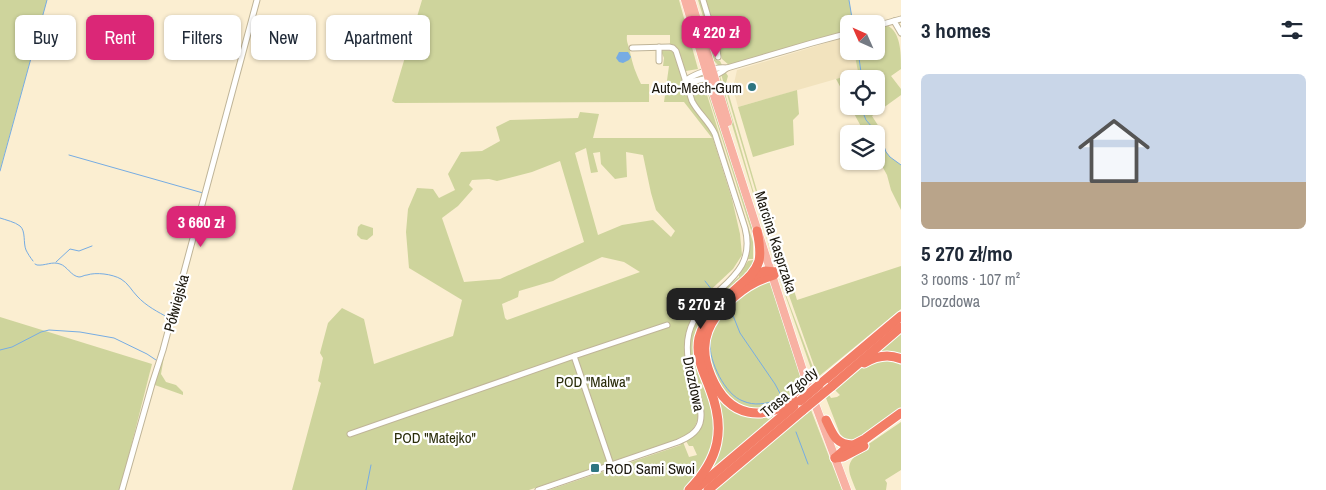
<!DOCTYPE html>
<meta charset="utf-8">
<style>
:root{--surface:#fff;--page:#f2f2f3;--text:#1f2937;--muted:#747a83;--accent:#db2777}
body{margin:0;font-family:"Archivo Narrow",sans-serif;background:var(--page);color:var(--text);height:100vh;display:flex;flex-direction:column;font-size:19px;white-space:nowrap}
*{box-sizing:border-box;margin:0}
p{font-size:16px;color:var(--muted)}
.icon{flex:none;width:28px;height:28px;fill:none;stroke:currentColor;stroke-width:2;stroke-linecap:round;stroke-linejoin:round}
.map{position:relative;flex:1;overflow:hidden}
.details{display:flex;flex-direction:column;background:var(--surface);width:425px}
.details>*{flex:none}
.banner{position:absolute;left:15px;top:15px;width:475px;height:45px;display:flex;gap:10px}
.needle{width:32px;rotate:315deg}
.tools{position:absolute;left:840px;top:15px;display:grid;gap:10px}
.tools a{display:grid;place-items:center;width:45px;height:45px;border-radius:8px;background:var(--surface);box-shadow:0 1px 4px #0004;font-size:25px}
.price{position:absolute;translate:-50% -42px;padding:0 11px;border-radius:10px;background:var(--accent);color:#fff;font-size:16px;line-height:32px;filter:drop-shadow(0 1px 2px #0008)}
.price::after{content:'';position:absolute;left:50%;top:30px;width:15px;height:11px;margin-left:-8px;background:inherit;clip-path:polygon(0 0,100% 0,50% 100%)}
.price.active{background:#222;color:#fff}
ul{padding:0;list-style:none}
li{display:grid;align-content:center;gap:10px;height:265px;padding:0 20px}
li span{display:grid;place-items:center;height:155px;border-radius:8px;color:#555}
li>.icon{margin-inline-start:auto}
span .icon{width:90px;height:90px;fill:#fffc;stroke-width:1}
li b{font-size:21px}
h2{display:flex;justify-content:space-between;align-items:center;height:60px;padding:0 20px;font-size:21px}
.pill{padding:0 18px;border-radius:8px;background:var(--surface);box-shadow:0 1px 4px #0004;font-size:18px;line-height:45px}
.pill.active{background:var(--accent);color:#fff}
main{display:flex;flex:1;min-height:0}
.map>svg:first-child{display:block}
.built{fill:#f2e3be}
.green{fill:#ced49c;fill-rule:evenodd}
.water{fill:#76ace3}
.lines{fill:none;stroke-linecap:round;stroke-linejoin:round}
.stream{stroke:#76ace3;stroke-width:1}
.street-casing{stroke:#bfb498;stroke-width:7}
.primary-casing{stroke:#fff;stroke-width:9}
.highway-casing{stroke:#fff;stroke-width:11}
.street{stroke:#fff;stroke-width:5}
.primary{stroke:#f8b1a3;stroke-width:8}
.highway{stroke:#f37d66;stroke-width:9}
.highway-bridge-casing{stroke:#fff;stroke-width:11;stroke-linecap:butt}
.highway-bridge{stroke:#f37d66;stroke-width:9}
.poi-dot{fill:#2e7581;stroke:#fff;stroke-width:2}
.labels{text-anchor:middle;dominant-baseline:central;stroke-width:4.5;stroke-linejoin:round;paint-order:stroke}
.poi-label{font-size:15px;fill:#1b170d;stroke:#fff;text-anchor:end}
.street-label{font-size:15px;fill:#1b170d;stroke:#fff}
.park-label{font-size:15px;fill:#2a2d0b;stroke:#fff}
</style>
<main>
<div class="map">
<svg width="901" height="490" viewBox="0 0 901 490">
<rect width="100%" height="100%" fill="#fbeed1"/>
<polygon class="built" points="849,36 849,51 854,51 858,72 836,79 738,107 733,88 737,70"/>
<g class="green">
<polygon points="0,0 47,0 0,170"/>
<path d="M422,0h257l19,69 -12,2 -3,-1 -8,-24 -6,-1 1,-2v-8h-43c-1,8 2,10 3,17 3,14 5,19 11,32h8v18l-254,1 -3,-2z"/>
<polygon points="698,0 701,0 715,46 713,52 715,60 720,61 722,65 718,65 714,61 708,33"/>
<polygon points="705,0 849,0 853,24 849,24 849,32 729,65 722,59"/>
<path d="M887,25c14,8 14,27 14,44l-10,7 10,13v6l-29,21 9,14 -2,1 7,21 4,5 11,8v45l-10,-20 -4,-15 -11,-20v-21h-11l-15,-28h26v-27h-27v24l-13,-24 22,-7 -4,-21h22v-23z"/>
<path d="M663,49h6l6,3 15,51c6,11 15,18 21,29l21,67 8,35 2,21 -9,14 -30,28 -13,18 2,2c-7,17 -8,32 -5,50 3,17 17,39 9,57 -3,8 -11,11 -17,15l-150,51h-237l29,-107 -3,-2 5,-23 -3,-5 8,-30 14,-15 22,11 10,45 79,-28 9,-36 -53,-32 -3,-36 2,-23 9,-21 16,1 6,9 16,-8 -7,-16 13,-22 21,-1 18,-10 -4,-14 14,-7 68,-2 2,-6 19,2 -6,24h119l-28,-36h-20l5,-36h-6l1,-8 -3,-7zM586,148l5,25 7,-1 -5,-19 7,-1 1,12 14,15 12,-2 -1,-25 17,3 8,38 5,17 19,21 -4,6 -18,-17 -31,5 -24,10 -23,-82zM560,161l24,81 -84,37 -36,3 -22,-64 16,-12 15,-17 -4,-4 3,-5 17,-1 8,2 35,-9zM602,257l22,5 16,10 -133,48 -2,-2 -3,-14 16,-7 1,-6 34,-10 9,-5z"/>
<polygon points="724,73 726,73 728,76 726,83 728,92 768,228 766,226 721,74"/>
<polygon points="720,76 773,259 719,82"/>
<path d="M699,82h4l50,160v17h-5l2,-15 -1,-11 -32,-99c-2,-4 -3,-8 -6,-11 -7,-10 -25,-24 -19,-38z"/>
<polygon points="704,82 706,83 753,229 757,258 755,257 754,241 751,230"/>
<polygon points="797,90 799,114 793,120 794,145 753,157 738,107"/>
<polygon points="361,224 373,228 373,235 367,240 361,239 357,235 358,227"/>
<path d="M753,260l3,1 -2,5 -52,56 15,97 -7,38 -25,33h-136l132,-45 -1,-2 3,-1 6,15 8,-2 -4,-9h-4l-3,-5c13,-7 19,-17 18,-31l-13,-44 -2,-14 2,-19 9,-20 19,-20 20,-16v-2l9,-14z"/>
<polygon points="785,261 797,300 901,266 901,309 818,377 780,270 782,269 782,263"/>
<polygon points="774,263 817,378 815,380"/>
<path d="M760,275v2c-21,11 -50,36 -56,60 -3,13 0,27 5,38 13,33 34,46 69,38l-73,63c14,-22 20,-44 14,-69 -2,-8 -6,-17 -10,-25 -12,-32 -11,-54 14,-79 11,-11 23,-21 37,-28z"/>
<polygon points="765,281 772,283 806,387 788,402 767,410 747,409 726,398 709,364 707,342 718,317 732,303 750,290"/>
<polygon points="0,317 152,364 120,490 0,490"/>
<polygon points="901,333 901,356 875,354"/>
<polygon points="165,351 161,374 166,382 176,385 183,392 183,395 152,384"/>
<polygon points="886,358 901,361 901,410 854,442 844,438 840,434 826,398 829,395 831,398 837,397 840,395 835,390 865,365"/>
<polygon points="811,410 842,490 713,490 758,454 805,414 805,415"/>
<path d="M901,422v48l-16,10 2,3 -1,7h-30c-5,-14 -13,-25 1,-35v-3z"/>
</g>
<polygon class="water" points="619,52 628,52 631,57 629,60 623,63 619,62 616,58"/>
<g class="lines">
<g class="stream">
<polyline points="849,0 853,24"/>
<polyline points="858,51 862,79"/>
<polyline points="864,106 864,115 866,120 872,127 879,131 886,152 890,157 901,165"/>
<polyline points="69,155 203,193"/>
<polyline points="0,171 47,0"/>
<path d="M0,218c6,2 15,4 20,8 6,5 3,17 6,24 2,4 4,7 7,11"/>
<polyline points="56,262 70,249 79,251 92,246"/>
<path d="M35,264l2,1c8,1 15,-4 23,-1 7,2 11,12 19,13 3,0 5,-2 8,-2 9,-3 25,-1 34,4 7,4 11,12 16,17 9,10 21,16 32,22v-1"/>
<polyline points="705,281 712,290"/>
<polyline points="730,308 740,333 775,384 782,397"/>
<path d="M726,313c-9,7 -15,19 -16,30 -1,18 15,52 33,58 11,5 23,3 34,-1"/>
<polyline points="0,350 12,347 41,332 49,330 80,332 114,338 147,354 156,360"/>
<polyline points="796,432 808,464"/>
<polyline points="366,490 371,465"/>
</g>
<g class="street-casing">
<g id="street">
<polyline points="703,0 716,43 718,57"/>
<polyline points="894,21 901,33"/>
<polyline points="876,26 901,19"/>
<polyline points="659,47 659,61"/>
<path d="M686,80c9,-6 29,-14 41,-12"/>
<path d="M685,81c13,1 32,-4 42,-13l85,-25 37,-10"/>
<polyline points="350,434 574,356"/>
<polyline points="611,465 574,356 667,325"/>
<polyline points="122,490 152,384 163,350 257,0"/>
<path d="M538,490l140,-48c9,-4 19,-9 22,-19 3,-10 -1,-21 -3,-30 -6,-20 -13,-40 -8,-60 12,-46 70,-51 56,-105l-30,-94c-6,-13 -17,-21 -23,-33l-16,-50 -3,-3 -4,-1 -37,1"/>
</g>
</g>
<g class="primary-casing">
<g id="primary">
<polyline points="685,0 708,77 805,377 847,490"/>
<polyline points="691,0 728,122"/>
</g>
</g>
<g class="highway-casing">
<g id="highway">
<path d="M776,272l-2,3c-6,2 -12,4 -18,7 -18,9 -41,30 -48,49 -6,15 -3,31 3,45 18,43 52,46 88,22"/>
<polyline points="749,277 765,271 776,272"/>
<path d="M864,363c12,-7 24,-10 37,-4"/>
<polyline points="819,385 901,316"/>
<polyline points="831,387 901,327"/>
<path d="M826,420c7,14 9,24 26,25"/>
<polyline points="835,458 844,450 865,439 901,413"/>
<polyline points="835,458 843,457 864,446"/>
<polyline points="697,488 794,406"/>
<path d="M689,490c30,-31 37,-60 21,-101 -6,-16 -15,-32 -11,-51 6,-22 22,-36 39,-51 8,-7 17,-14 21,-26 2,-10 0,-21 -2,-30"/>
<polyline points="708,490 803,410"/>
</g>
</g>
<use href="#street" class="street"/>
<use href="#primary" class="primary"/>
<use href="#highway" class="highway"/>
<g class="highway-bridge-casing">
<g id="highway-bridge">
<polyline points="800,401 819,385"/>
<polyline points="803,410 831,387"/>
</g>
</g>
<use href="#highway-bridge" class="highway-bridge"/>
</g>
<g class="poi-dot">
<circle cx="752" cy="87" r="5"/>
<rect x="590" y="463" width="10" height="10" rx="2.5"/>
</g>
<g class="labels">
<g class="poi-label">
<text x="742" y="87">Auto-Mech-Gum</text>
<text x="605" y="468" text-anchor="start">ROD Sami Swoi</text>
</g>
<g class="street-label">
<text transform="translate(776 242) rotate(72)">Marcina Kasprzaka</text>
<text transform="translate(176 303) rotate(-75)">Półwiejska</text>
<text transform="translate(694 384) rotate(78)">Drozdowa</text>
<text transform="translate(789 392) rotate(-40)">Trasa Zgody</text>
</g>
<g class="park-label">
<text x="593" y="381">POD "Malwa"</text>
<text x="435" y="437">POD "Matejko"</text>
</g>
</g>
</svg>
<div class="tools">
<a><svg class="needle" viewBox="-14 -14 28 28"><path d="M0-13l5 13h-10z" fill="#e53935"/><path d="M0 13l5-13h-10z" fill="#747a83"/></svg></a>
<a><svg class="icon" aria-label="locate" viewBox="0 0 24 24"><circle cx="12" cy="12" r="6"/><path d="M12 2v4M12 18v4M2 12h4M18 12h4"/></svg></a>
<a><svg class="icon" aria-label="layers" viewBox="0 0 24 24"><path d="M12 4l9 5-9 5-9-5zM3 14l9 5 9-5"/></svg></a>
</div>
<b class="price" style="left:716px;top:58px">4 220 zł</b>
<b class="price" style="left:201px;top:248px">3 660 zł</b>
<b class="price active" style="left:701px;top:330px">5 270 zł</b>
<div class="banner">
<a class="pill">Buy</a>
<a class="pill active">Rent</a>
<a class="pill">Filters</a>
<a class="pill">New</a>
<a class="pill">Apartment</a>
</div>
</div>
<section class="details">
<h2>3 homes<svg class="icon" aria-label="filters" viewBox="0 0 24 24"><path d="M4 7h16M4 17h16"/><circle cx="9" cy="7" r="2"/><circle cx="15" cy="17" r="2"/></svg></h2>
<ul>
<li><span style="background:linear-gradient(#c9d6e8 70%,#b9a48a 0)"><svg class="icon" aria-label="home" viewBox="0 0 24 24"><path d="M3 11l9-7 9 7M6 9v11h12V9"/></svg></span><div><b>5 270 zł/mo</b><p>3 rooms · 107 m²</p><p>Drozdowa</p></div></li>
</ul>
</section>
</main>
